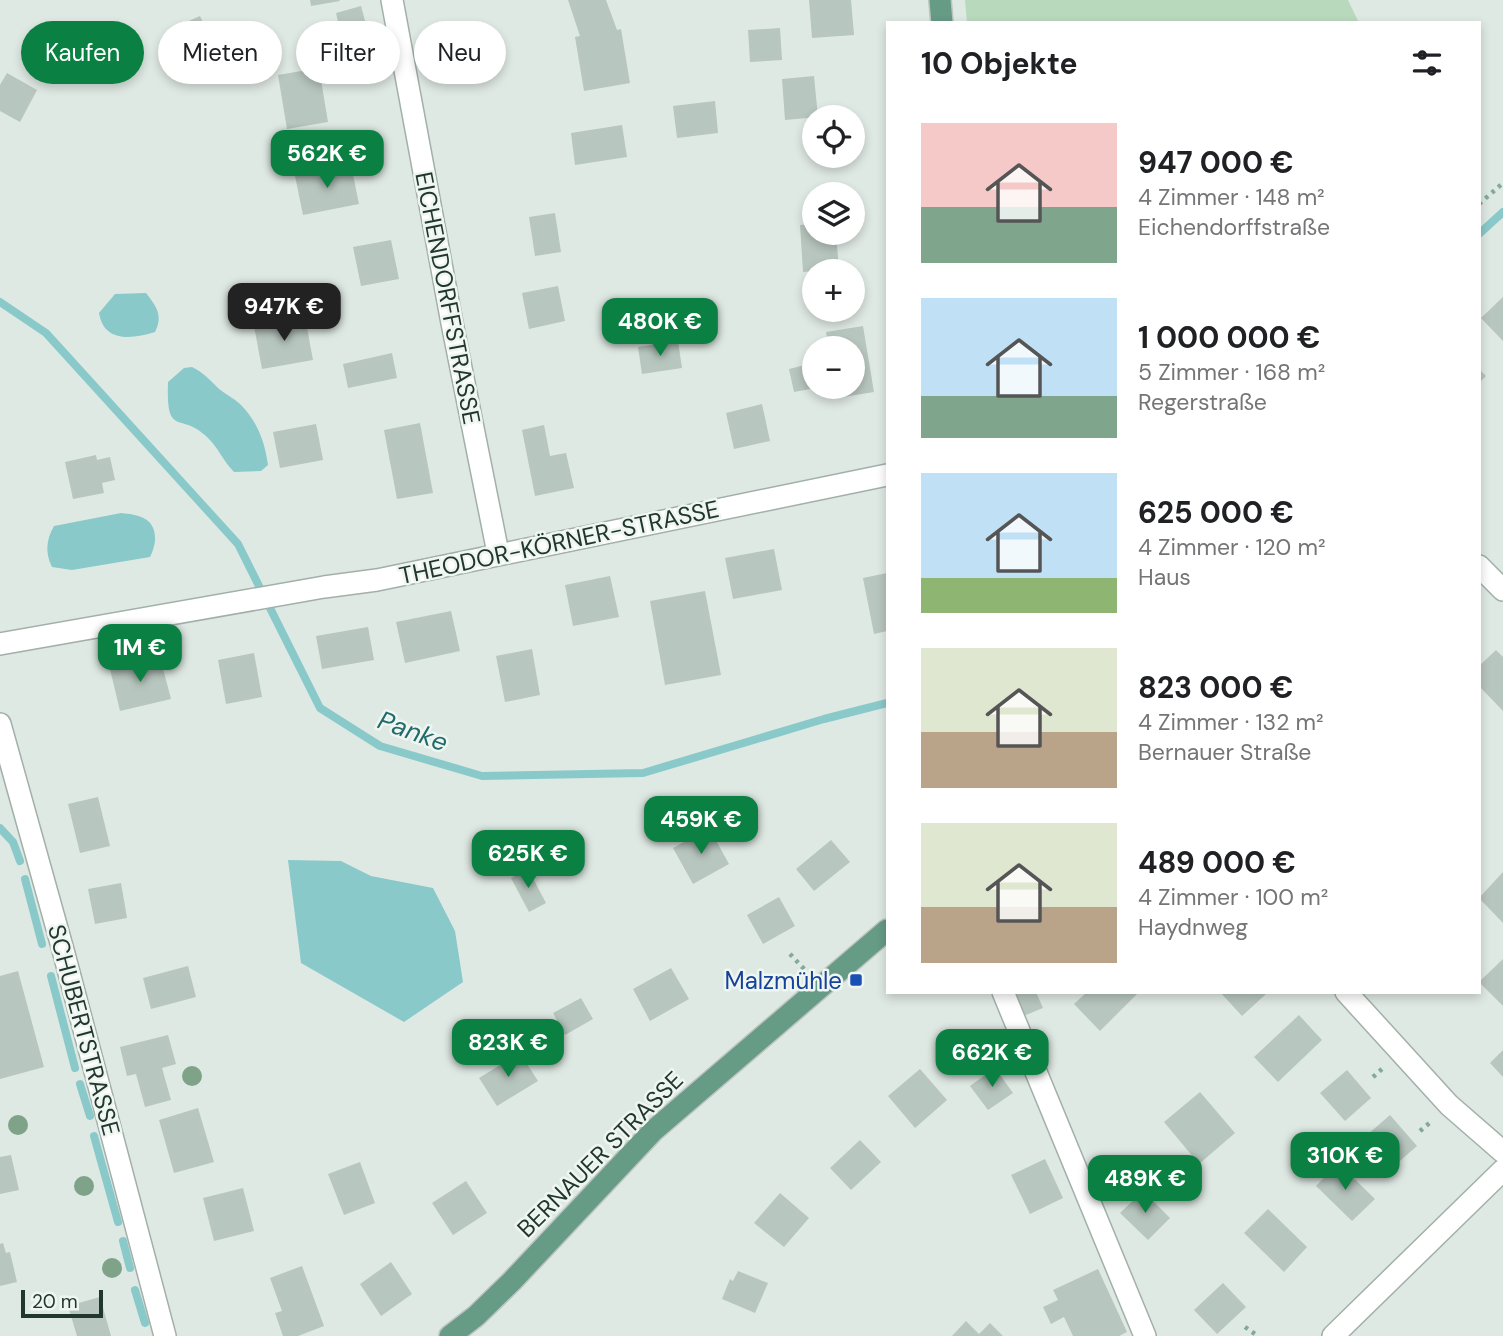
<!DOCTYPE html>
<html lang="de">
<meta charset="utf-8">
<style>
:root{--surface:#fff;--page:#f6f6f6;--text:#202124;--muted:#757577;--accent:#0b8043}
body{margin:0;font-family:"DM Sans",sans-serif;background:var(--page);color:var(--text);height:100vh;display:flex;flex-direction:column;font-size:26px;white-space:nowrap}
*{box-sizing:border-box;margin:0}
p{font-size:23px;color:var(--muted)}
.icon{flex:none;width:38px;height:38px;fill:none;stroke:currentColor;stroke-width:2;stroke-linecap:round;stroke-linejoin:round}
.map{position:relative;flex:1;overflow:hidden}
.details{position:absolute;left:886px;top:21px;width:595px;height:973px;display:flex;flex-direction:column;background:var(--surface);border-radius:0px;box-shadow:0 4px 10px #0003}
.details>*{flex:none}
.guide{position:absolute;left:21px;top:21px;width:665px;height:63px;display:flex;gap:14px}
.controls{position:absolute;left:802px;top:105px;display:grid;gap:14px}
.controls a{display:grid;place-items:center;width:63px;height:63px;border-radius:50%;background:var(--surface);box-shadow:0 4px 10px #0003;font-size:35px}
.scale{position:absolute;left:21px;bottom:18px;width:82px;box-sizing:border-box;padding-left:7px;border:4px solid #21372e;border-top:0;font-size:19px;line-height:24px;white-space:nowrap;color:#21372e;-webkit-text-stroke:5px #eff6f1;paint-order:stroke}
.price{position:absolute;translate:-50% -60px;padding:0 16px;border-radius:14px;background:var(--accent);color:#fff;font-size:23px;line-height:46px;filter:drop-shadow(0 2px 4px #0008)}
.price::after{content:'';position:absolute;left:50%;top:42px;width:21px;height:16px;margin-left:-10px;background:inherit;clip-path:polygon(0 0,100% 0,50% 100%)}
.price.current{background:#222;color:#fff}
ul{padding:0;list-style:none}
li{display:flex;align-items:center;gap:21px;height:175px;padding:0 35px}
li span{display:grid;place-items:center;flex:none;width:196px;height:140px;border-radius:0px;color:#555}
li>.icon{margin-inline-start:auto}
span .icon{width:84px;height:84px;fill:#fffc;stroke-width:1}
li b{font-size:30px}
h2{display:flex;justify-content:space-between;align-items:center;height:84px;padding:0 35px;font-size:30px}
.tag{padding:0 24px;border-radius:32px;background:var(--surface);box-shadow:0 4px 10px #0003;font-size:24px;line-height:63px}
.tag.current{background:var(--accent);color:#fff}
.map>svg:first-child{display:block}
.green{fill:#b9d9bd}
.water{fill:#8ac9ca}
.lines{fill:none;stroke-linecap:round;stroke-linejoin:round}
.stream{stroke:#8ac9ca;stroke-width:8}
.building{fill:#b7c6be}
.minor-casing{stroke:#a2b0a9;stroke-width:24}
.major-casing{stroke:#bcc3c0;stroke-width:24}
.path{stroke:#81aa97;stroke-width:4.5;stroke-dasharray:3.5 5;stroke-linecap:butt}
.minor{stroke:#fff;stroke-width:21}
.major{stroke:#669b86;stroke-width:21}
.tree{fill:#7ea388}
.transit-dot{fill:#1a4fb4;stroke:#eff6f1;stroke-width:2.5}
.labels{text-anchor:middle;dominant-baseline:central;stroke-width:5;stroke-linejoin:round;paint-order:stroke}
.street-label{font-size:24px;fill:#21372e;stroke:#eff6f1}
.transit-label{font-size:24px;fill:#164399;stroke:#eff6f1;text-anchor:end}
.water-label{font-size:26px;font-style:italic;fill:#216b6d;stroke:#eff6f1}
</style>
<div class="map">
<svg width="1503" height="1336" viewBox="0 0 1503 1336">
<rect width="100%" height="100%" fill="#dfe9e3"/>
<polygon class="green" points="965,0 1348,0 1359,23 967,23"/>
<g class="water">
<path d="M146,293c11,14 17,23 9,39 -23,7 -51,11 -56,-19l16,-19z"/>
<path d="M192,367c12,6 17,12 26,21 7,6 16,10 23,17 16,16 24,37 27,60l-7,6 -27,1c-11,-11 -16,-25 -27,-35 -27,-26 -41,2 -39,-55l16,-14z"/>
<path d="M121,513c19,2 35,5 34,28 -1,6 -2,10 -5,16l-78,13 -20,-3c-7,-14 -6,-27 2,-41z"/>
<polygon points="288,860 341,861 371,876 433,888 455,931 463,982 404,1022 301,963"/>
</g>
<g class="lines">
<g class="stream">
<polyline points="1479,234 1503,212"/>
<polyline points="0,302 46,333 238,544 320,708 380,746 482,776 643,773 824,719 887,703"/>
<polyline points="0,828 13,842 20,861"/>
<polyline points="25,879 42,944"/>
<polyline points="51,976 75,1068"/>
<polyline points="80,1084 90,1116"/>
<polyline points="94,1136 118,1222"/>
<polyline points="123,1241 130,1268"/>
<polyline points="135,1290 145,1323"/>
</g>
</g>
<g class="building">
<polygon points="310,0 339,0 340,1 311,6"/>
<polygon points="568,0 606,0 617,30 621,29 630,83 584,91 575,37 580,36"/>
<polygon points="809,0 851,0 854,35 812,38"/>
<polygon points="361,6 367,28 341,35 336,13"/>
<polygon points="200,16 213,45 183,58 171,29"/>
<polygon points="780,28 782,60 750,62 748,30"/>
<polygon points="319,68 328,122 287,129 278,75"/>
<polygon points="7,73 37,90 20,122 0,111 0,85"/>
<polygon points="814,76 818,117 785,120 782,79"/>
<polygon points="715,101 718,133 677,138 673,106"/>
<polygon points="622,125 627,157 575,165 571,133"/>
<polygon points="351,165 359,204 303,215 295,176"/>
<polygon points="555,213 561,252 535,256 529,217"/>
<polygon points="814,224 814,233 836,233 839,269 803,272 800,225"/>
<polygon points="391,240 399,279 361,286 353,247"/>
<polygon points="558,286 565,321 529,329 522,293"/>
<polygon points="1503,297 1503,341 1481,318"/>
<polygon points="305,317 313,360 262,369 254,326"/>
<polygon points="863,326 874,392 837,398 835,387 852,387 852,348 829,348 826,332"/>
<polygon points="678,341 682,368 642,374 638,347"/>
<polygon points="392,353 397,378 348,388 343,364"/>
<polygon points="805,365 810,389 794,392 789,369"/>
<polygon points="1479,369 1486,376 1479,383"/>
<polygon points="762,404 770,441 734,449 726,413"/>
<polygon points="420,423 433,493 397,499 384,430"/>
<polygon points="316,424 323,460 280,468 273,432"/>
<polygon points="544,425 550,456 566,453 574,488 535,496 522,430"/>
<polygon points="96,455 97,460 110,457 115,480 102,483 104,493 73,499 65,462"/>
<polygon points="774,549 782,590 733,599 725,558"/>
<polygon points="887,573 887,631 874,634 863,578"/>
<polygon points="610,576 619,617 573,626 565,585"/>
<polygon points="705,591 721,675 665,685 650,601"/>
<polygon points="451,611 460,651 405,663 396,622"/>
<polygon points="368,627 374,660 322,669 316,636"/>
<polygon points="532,649 540,695 505,702 496,656"/>
<polygon points="1496,650 1503,657 1503,711 1479,686 1479,666"/>
<polygon points="254,653 262,697 226,704 218,660"/>
<polygon points="160,657 171,699 120,711 110,669"/>
<polygon points="98,797 110,846 80,853 68,804"/>
<polygon points="709,828 729,864 693,884 673,848"/>
<polygon points="831,840 850,862 814,891 796,869"/>
<polygon points="528,869 546,903 529,912 511,878"/>
<polygon points="1503,872 1503,923 1479,898"/>
<polygon points="121,883 127,918 95,924 88,889"/>
<polygon points="779,897 795,926 763,944 747,915"/>
<polygon points="1503,959 1503,1006 1479,982"/>
<polygon points="188,966 196,997 151,1009 143,978"/>
<polygon points="671,968 689,999 650,1021 633,989"/>
<polygon points="18,971 44,1067 0,1079 0,976"/>
<polygon points="1017,992 1036,992 1043,1008 1021,1017 1011,995"/>
<polygon points="1087,992 1139,992 1100,1031 1074,1004"/>
<polygon points="1220,992 1265,992 1266,994 1242,1016"/>
<polygon points="581,998 593,1019 565,1035 553,1013"/>
<polygon points="1299,1015 1322,1040 1278,1082 1254,1057"/>
<polygon points="168,1035 176,1064 162,1068 171,1100 145,1107 136,1074 127,1076 120,1047"/>
<polygon points="1503,1050 1503,1077 1490,1063"/>
<polygon points="520,1053 538,1081 497,1106 479,1078"/>
<polygon points="995,1068 1013,1093 988,1110 970,1086"/>
<polygon points="920,1069 947,1100 915,1128 888,1096"/>
<polygon points="1347,1070 1371,1098 1345,1121 1320,1093"/>
<polygon points="1200,1092 1235,1133 1199,1164 1164,1122"/>
<polygon points="198,1108 214,1162 174,1173 159,1120"/>
<polygon points="1390,1115 1417,1146 1386,1173 1359,1142"/>
<polygon points="860,1140 881,1162 851,1190 830,1168"/>
<polygon points="11,1155 19,1190 0,1194 0,1157"/>
<polygon points="1045,1159 1063,1198 1030,1214 1011,1175"/>
<polygon points="360,1162 375,1203 344,1215 328,1174"/>
<polygon points="1338,1163 1375,1199 1352,1221 1316,1186"/>
<polygon points="466,1181 487,1213 453,1235 432,1203"/>
<polygon points="243,1188 254,1231 214,1241 203,1198"/>
<polygon points="1143,1191 1170,1218 1148,1240 1120,1213"/>
<polygon points="780,1193 809,1218 784,1247 754,1223"/>
<polygon points="1268,1209 1307,1247 1284,1272 1244,1233"/>
<polygon points="3,1243 6,1253 10,1252 17,1282 0,1286 0,1244"/>
<polygon points="391,1262 412,1294 381,1316 360,1284"/>
<polygon points="302,1266 324,1326 298,1336 283,1336 275,1313 282,1311 270,1278"/>
<polygon points="1098,1269 1127,1332 1119,1336 1073,1336 1064,1317 1051,1324 1043,1307 1058,1300 1053,1290"/>
<polygon points="738,1271 768,1283 755,1313 722,1299 730,1279 733,1281"/>
<polygon points="1223,1283 1246,1307 1217,1334 1194,1310"/>
<polygon points="100,1297 111,1336 77,1336 68,1306"/>
<polygon points="966,1321 979,1334 990,1323 1003,1336 952,1336"/>
</g>
<g class="lines">
<g class="minor-casing">
<g id="minor">
<polyline points="392,0 452,323 498,553"/>
<polyline points="1479,566 1503,590"/>
<polyline points="0,644 324,587 377,580 887,475"/>
<polyline points="0,724 63,950 165,1336"/>
<polyline points="1003,992 1145,1336"/>
<polyline points="1346,992 1449,1105 1503,1152"/>
<polyline points="1333,1336 1503,1170"/>
</g>
</g>
<g class="major-casing">
<g id="major">
<polyline points="940,0 942,23"/>
<polyline points="450,1336 476,1316 512,1281 653,1131 887,930"/>
</g>
</g>
<g class="path">
<polyline points="1479,204 1503,183"/>
<polyline points="790,954 806,971"/>
<polyline points="1373,1077 1383,1068"/>
<polyline points="1420,1131 1433,1120"/>
<polyline points="1245,1327 1258,1336"/>
</g>
<use href="#minor" class="minor"/>
<use href="#major" class="major"/>
</g>
<g class="tree">
<circle cx="192" cy="1076" r="10"/>
<circle cx="18" cy="1125" r="10"/>
<circle cx="84" cy="1186" r="10"/>
<circle cx="112" cy="1268" r="10"/>
</g>
<rect class="transit-dot" x="849" y="973" width="14" height="14" rx="3.5"/>
<g class="labels">
<g class="street-label">
<text transform="translate(448 298) rotate(79)">EICHENDORFFSTRASSE</text>
<text transform="translate(559 542) rotate(-12)">THEODOR-KÖRNER-STRASSE</text>
<text transform="translate(84 1030) rotate(75)">SCHUBERTSTRASSE</text>
<text transform="translate(600 1154) rotate(-45)">BERNAUER STRASSE</text>
</g>
<g class="transit-label">
<text x="842" y="980">Malzmühle</text>
</g>
<g class="water-label">
<text transform="translate(413 731) rotate(20)">Panke</text>
</g>
</g>
</svg>
<div class="controls">
<a><svg class="icon" aria-label="locate" viewBox="0 0 24 24"><circle cx="12" cy="12" r="6"/><path d="M12 2v4M12 18v4M2 12h4M18 12h4"/></svg></a>
<a><svg class="icon" aria-label="layers" viewBox="0 0 24 24"><path d="M12 4l9 5-9 5-9-5zM3 14l9 5 9-5"/></svg></a>
<a>+</a>
<a>−</a>
</div>
<div class="scale">20 m</div>
<b class="price" style="left:327px;top:190px">562K €</b>
<b class="price current" style="left:284px;top:343px">947K €</b>
<b class="price" style="left:660px;top:358px">480K €</b>
<b class="price" style="left:140px;top:684px">1M €</b>
<b class="price" style="left:701px;top:856px">459K €</b>
<b class="price" style="left:528px;top:890px">625K €</b>
<b class="price" style="left:508px;top:1079px">823K €</b>
<b class="price" style="left:992px;top:1089px">662K €</b>
<b class="price" style="left:1345px;top:1192px">310K €</b>
<b class="price" style="left:1145px;top:1215px">489K €</b>
<div class="guide">
<a class="tag current">Kaufen</a>
<a class="tag">Mieten</a>
<a class="tag">Filter</a>
<a class="tag">Neu</a>
</div>
<section class="details">
<h2>10 Objekte<svg class="icon" aria-label="filters" viewBox="0 0 24 24"><path d="M4 7h16M4 17h16"/><circle cx="9" cy="7" r="2"/><circle cx="15" cy="17" r="2"/></svg></h2>
<ul>
<li><span style="background:linear-gradient(#f6c9c9 60%,#7fa58c 0)"><svg class="icon" aria-label="home" viewBox="0 0 24 24"><path d="M3 11l9-7 9 7M6 9v11h12V9"/></svg></span><div><b>947 000 €</b><p>4 Zimmer · 148 m²</p><p>Eichendorffstraße</p></div></li>
<li><span style="background:linear-gradient(#bfe0f5 70%,#7fa58c 0)"><svg class="icon" aria-label="home" viewBox="0 0 24 24"><path d="M3 11l9-7 9 7M6 9v11h12V9"/></svg></span><div><b>1 000 000 €</b><p>5 Zimmer · 168 m²</p><p>Regerstraße</p></div></li>
<li><span style="background:linear-gradient(#bfe0f5 75%,#8fb573 0)"><svg class="icon" aria-label="home" viewBox="0 0 24 24"><path d="M3 11l9-7 9 7M6 9v11h12V9"/></svg></span><div><b>625 000 €</b><p>4 Zimmer · 120 m²</p><p>Haus</p></div></li>
<li><span style="background:linear-gradient(#dfe7d0 60%,#b9a48a 0)"><svg class="icon" aria-label="home" viewBox="0 0 24 24"><path d="M3 11l9-7 9 7M6 9v11h12V9"/></svg></span><div><b>823 000 €</b><p>4 Zimmer · 132 m²</p><p>Bernauer Straße</p></div></li>
<li><span style="background:linear-gradient(#dfe7d0 60%,#b9a48a 0)"><svg class="icon" aria-label="home" viewBox="0 0 24 24"><path d="M3 11l9-7 9 7M6 9v11h12V9"/></svg></span><div><b>489 000 €</b><p>4 Zimmer · 100 m²</p><p>Haydnweg</p></div></li>
</ul>
</section>
</div>
